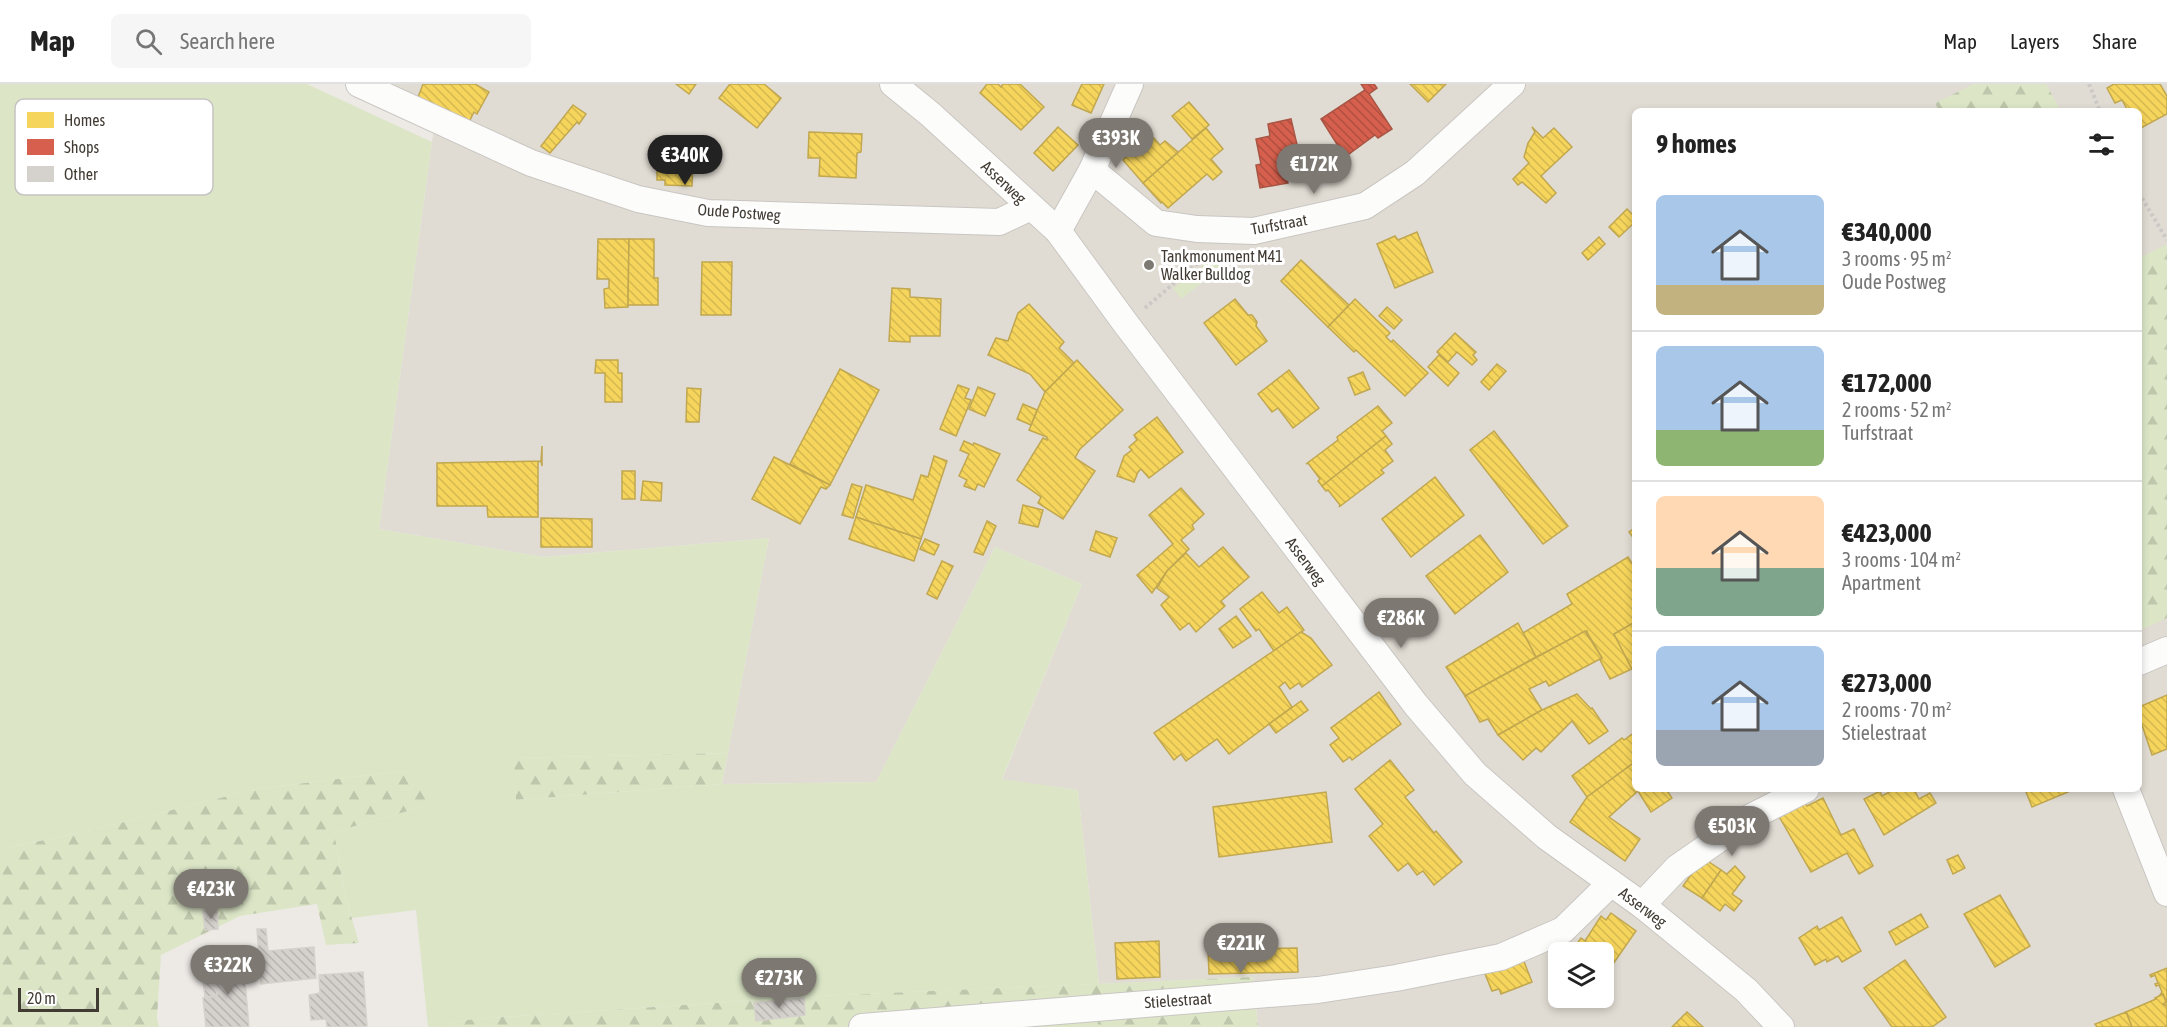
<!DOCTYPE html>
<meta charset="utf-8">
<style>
:root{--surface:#fff;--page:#f6f6f6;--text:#222;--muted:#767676;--line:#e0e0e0;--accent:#7d7872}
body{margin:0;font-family:"Asap Condensed",sans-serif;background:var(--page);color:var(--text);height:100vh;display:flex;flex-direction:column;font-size:22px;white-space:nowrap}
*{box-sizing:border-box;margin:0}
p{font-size:20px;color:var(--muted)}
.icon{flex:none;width:33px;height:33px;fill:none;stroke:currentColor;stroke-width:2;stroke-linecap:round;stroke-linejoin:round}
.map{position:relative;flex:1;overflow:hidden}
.panel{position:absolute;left:1632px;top:24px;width:510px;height:684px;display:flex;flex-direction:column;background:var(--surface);border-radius:9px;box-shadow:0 3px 9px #0003}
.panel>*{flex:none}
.controls{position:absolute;left:1548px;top:858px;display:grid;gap:12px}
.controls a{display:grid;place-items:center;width:66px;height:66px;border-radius:9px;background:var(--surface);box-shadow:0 3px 9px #0003;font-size:30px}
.scale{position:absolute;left:18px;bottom:15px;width:81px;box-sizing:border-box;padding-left:6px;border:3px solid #413b33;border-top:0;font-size:16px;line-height:21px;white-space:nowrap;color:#413b33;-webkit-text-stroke:4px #fff;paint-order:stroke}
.price{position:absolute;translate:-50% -51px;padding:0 14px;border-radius:21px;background:var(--accent);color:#fff;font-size:20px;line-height:39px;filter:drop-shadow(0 2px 3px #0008)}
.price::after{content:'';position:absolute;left:50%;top:36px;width:18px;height:14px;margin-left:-9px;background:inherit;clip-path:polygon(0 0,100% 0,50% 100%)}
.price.active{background:#222;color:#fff}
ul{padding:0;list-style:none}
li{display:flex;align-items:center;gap:18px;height:150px;padding:0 24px}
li+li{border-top:2px solid var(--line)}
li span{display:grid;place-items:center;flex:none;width:168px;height:120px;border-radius:9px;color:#555}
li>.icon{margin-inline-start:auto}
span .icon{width:72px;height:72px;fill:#fffc;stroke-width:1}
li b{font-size:26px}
h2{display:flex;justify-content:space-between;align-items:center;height:72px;padding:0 24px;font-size:26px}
header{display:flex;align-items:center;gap:36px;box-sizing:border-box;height:84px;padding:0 30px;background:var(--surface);border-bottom:2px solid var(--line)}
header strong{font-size:28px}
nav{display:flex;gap:33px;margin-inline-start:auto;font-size:21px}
.search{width:420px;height:54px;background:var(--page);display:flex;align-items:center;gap:15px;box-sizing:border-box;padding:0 21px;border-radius:9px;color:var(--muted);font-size:22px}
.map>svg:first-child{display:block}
.residential{fill:#e1dcd3;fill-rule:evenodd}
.grass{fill:#dce6c7}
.forest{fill:url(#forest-firs)}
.homes{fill:url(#homes-back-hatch);stroke:#c0a750;stroke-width:1.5}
.shops{fill:url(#shops-back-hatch);stroke:#a95545;stroke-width:1.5}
.building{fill:url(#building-back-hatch);stroke:#d5d1cc;stroke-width:1.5}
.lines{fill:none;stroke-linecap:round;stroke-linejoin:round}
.street-casing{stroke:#c9c6c2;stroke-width:28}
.path{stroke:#cbc9c6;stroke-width:4;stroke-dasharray:3 3;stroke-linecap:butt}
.street{stroke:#fcfcfb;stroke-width:26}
.poi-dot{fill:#7d7872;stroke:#fff;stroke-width:2}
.labels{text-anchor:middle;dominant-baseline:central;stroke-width:6;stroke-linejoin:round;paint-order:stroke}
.street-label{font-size:16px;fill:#413b33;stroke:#fff}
.poi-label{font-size:16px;fill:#413b33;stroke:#fff;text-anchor:start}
.key{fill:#fff;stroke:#c6c4c2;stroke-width:1.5}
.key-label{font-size:16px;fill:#413b33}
</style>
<header>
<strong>Map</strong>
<div class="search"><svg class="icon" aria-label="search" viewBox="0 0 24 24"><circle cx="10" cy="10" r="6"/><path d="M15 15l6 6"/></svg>Search here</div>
<nav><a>Map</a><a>Layers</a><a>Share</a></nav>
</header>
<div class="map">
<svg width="2167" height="943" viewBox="0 0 2167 943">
<defs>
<pattern id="forest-firs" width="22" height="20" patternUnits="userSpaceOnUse" patternTransform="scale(1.5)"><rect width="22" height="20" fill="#dce6c7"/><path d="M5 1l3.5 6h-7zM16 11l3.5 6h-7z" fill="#bec6ab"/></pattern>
<pattern id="homes-back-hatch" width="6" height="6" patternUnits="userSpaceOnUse" patternTransform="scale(1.5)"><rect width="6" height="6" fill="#f6d55c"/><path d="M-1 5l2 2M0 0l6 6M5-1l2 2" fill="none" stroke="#d4b850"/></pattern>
<pattern id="shops-back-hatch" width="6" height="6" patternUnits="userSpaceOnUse" patternTransform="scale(1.5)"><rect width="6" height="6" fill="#d6604d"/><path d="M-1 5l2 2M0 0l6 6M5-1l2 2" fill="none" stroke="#af5041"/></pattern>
<pattern id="building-back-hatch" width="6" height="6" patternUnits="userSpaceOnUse" patternTransform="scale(1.5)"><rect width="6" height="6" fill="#d5d1cd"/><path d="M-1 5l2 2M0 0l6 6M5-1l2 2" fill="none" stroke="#b8b4b0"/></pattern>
</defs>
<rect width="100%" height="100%" fill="#edeae6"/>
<path class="residential" d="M385,0h1782v943h-909l-5,-50 -154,7 -21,-194 -76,-10 80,-196 -87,-37 -119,235 -154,2 47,-246 -226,19 -164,-28 57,-416zM1635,27h504v678h-504zM1558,868h46v46h-46z"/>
<g class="grass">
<polygon points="0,0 307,0 432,58 379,445 543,473 769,454 728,669 515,674 516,716 722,700 876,698 995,463 1082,500 1002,695 1078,706 1099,900 819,912 474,935 428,943 416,826 352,834 345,811 334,748 429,721 403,687 256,705 84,748 0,765"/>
<polygon points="1214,173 1222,183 1181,215 1173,204"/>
<polygon points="1097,932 1098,943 967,943"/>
</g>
<g class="forest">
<polygon points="1974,0 2046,0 2061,27 1939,27 1935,19"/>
<polygon points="2167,160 2167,534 2139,547 2139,169 2141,173"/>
<polygon points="728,669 722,700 516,716 514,674"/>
<polygon points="403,687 432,695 429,721 334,748 345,811 359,859 326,861 317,820 240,832 161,871 157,934 159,943 0,943 0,765 84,748 256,705"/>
<polygon points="1253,893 1258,943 1098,943 1097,933 967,943 426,943 474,935 819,912"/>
</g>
<g class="homes">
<polygon points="423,0 475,0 489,8 477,30 474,28 468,40 417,16"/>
<polygon points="676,0 696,0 689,10"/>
<polygon points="730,0 764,0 781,14 757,44 719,14"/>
<polygon points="987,0 998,0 1001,3 1003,0 1020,0 1044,23 1021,46 980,9"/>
<polygon points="1082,0 1104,0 1091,29 1072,21"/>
<polygon points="1410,0 1446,0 1428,18"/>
<polygon points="2114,0 2160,0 2167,12 2167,30 2139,45 2139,27 2128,27 2122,16 2115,19 2107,4"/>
<polygon points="1189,18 1209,41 1192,55 1172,32"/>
<polygon points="573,21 586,30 579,40 577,38 550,69 541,62"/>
<polygon points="1058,43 1078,61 1053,87 1034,69"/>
<polygon points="1532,43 1543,54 1554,44 1572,63 1541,92 1556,109 1546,119 1522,98 1518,101 1513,95 1529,79 1524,73 1528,59 1535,48"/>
<polygon points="1206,44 1223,65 1211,75 1222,88 1213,96 1207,90 1168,124 1162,118 1161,119 1143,99"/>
<polygon points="809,48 862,50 861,68 857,69 856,94 819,92 820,74 808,74"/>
<polygon points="1154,54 1160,61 1165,57 1178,68 1143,99 1123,76 1132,66 1138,64 1140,66"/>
<polygon points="666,75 693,77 692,102 665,101 665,96 657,96 657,77 666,77"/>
<polygon points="1627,125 1635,133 1635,138 1619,153 1609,143"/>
<polygon points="1417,148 1433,188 1395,204 1377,160 1395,152 1398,156"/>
<polygon points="1599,153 1605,160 1588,176 1582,169"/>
<polygon points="598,155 629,155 628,223 605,224 604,205 609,204 609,195 597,195"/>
<polygon points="629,155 654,155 654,194 658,194 658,221 628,221"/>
<polygon points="1301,176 1349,221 1328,243 1281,197"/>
<polygon points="702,178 732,178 731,231 701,231"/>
<polygon points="892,204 910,205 910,213 941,215 940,252 910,252 910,258 889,257"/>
<polygon points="1235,215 1248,231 1252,231 1257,238 1256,242 1267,257 1236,281 1204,239"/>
<polygon points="1355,215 1390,249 1386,253 1391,258 1393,256 1428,289 1405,312 1356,266 1354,268 1328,243"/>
<polygon points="1029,220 1064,258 1059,264 1074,279 1045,308 1030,290 988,271 996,254 1008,257 1018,229"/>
<polygon points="1387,223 1402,236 1394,245 1379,232"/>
<polygon points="1455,249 1476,268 1473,271 1477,276 1472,281 1457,268 1448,278 1437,268"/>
<polygon points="1439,271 1459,289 1448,302 1428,283"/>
<polygon points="596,276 618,276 618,289 622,289 622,318 605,318 605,289 595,289"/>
<polygon points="1077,276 1123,326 1080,365 1075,374 1095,387 1063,435 1038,419 1041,413 1017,396 1043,354 1047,356 1047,353 1029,346 1045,308"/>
<polygon points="1497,280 1506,287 1489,306 1481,298"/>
<polygon points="840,285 879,306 830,401 790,380"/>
<polygon points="1289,286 1319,324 1293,344 1278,324 1272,328 1258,310"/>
<polygon points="1363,288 1370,305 1355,311 1348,294"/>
<polygon points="958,301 969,305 965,314 971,316 956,352 940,345"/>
<polygon points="978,303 995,310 985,332 969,325"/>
<polygon points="687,304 701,305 699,338 686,338"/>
<polygon points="1023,320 1037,326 1031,341 1017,335"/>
<polygon points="1378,322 1392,339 1382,347 1386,352 1322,402 1318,397 1320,395 1308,379 1306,380 1338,356 1337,353"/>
<polygon points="1157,333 1183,368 1149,394 1141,385 1138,388 1134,398 1117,392 1124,372 1132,366 1129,363 1137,356 1134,351"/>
<polygon points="1494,347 1568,442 1543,460 1470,366"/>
<polygon points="1386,352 1392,360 1385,366 1393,377 1381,386 1384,389 1339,423 1340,421 1328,406 1326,407 1322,402"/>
<polygon points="964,357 973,361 974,359 1000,370 984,403 978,400 975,406 964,402 967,396 959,392 969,370 960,366"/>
<polygon points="542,362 542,382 541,377 538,378 538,433 488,433 487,422 437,422 437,379 541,377"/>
<polygon points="934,372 947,377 921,455 856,433 866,401 913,416 921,391 928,393"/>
<polygon points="774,373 830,401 826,405 821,403 800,440 752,415"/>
<rect x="622" y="387" width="13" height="28"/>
<polygon points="1435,393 1464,431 1411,473 1382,435"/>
<polygon points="643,397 662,399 661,417 641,416"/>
<polygon points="852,400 862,403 853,434 842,431"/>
<polygon points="1181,404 1204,430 1192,441 1194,445 1181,456 1189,465 1167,487 1152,509 1137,491 1173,460 1149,431"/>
<polygon points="1023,421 1043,426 1038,443 1019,439"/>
<polygon points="856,433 921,455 914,477 849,455"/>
<polygon points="541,434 592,435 592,463 541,463"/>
<polygon points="987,437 996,442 983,471 974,468"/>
<polygon points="1635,444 1635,456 1629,448"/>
<polygon points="1096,447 1117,454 1110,473 1090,466"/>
<polygon points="1480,451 1508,488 1455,530 1426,492"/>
<polygon points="925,455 939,461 934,471 920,465"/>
<polygon points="1223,463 1249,493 1221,517 1225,522 1196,548 1189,539 1180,546 1161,521 1169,513 1157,504 1167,487 1186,469 1199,483"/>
<polygon points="1628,473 1635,484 1635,538 1614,550 1632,585 1610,595 1600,576 1602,574 1587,548 1587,547 1536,573 1523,549 1572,520 1567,510"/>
<polygon points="942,477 953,482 937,515 927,510"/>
<polygon points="1262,508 1279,529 1287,523 1304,546 1274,567 1259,545 1256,547 1240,525"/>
<polygon points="1236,532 1251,552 1233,564 1219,545"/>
<polygon points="1635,538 1635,584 1632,585 1614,550"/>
<polygon points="1518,539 1536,573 1465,612 1446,583"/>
<polygon points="1585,547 1602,574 1549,602 1546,597 1529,605 1542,626 1498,651 1488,635 1480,638 1465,612"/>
<polygon points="1301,548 1311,554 1332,581 1302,603 1299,599 1290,605 1285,598 1279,603 1292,623 1229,670 1217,655 1186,677 1181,670 1174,676 1154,649"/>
<polygon points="1379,608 1401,640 1352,676 1350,673 1343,678 1330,661 1339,654 1331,644"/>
<polygon points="1577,610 1591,625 1592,624 1608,647 1589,660 1572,637 1541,668 1536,664 1523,676 1498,651 1542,626"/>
<polygon points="2167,611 2167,665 2152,671 2142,641 2140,642 2139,623"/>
<polygon points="1301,617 1308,626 1276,649 1269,640"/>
<polygon points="1635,648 1635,678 1587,713 1572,692 1622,654 1624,656"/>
<polygon points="1390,676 1414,706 1405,713 1434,749 1436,747 1462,778 1434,801 1423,787 1417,791 1408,779 1398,787 1369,752 1383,740 1355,705"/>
<polygon points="1635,678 1635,705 1666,705 1672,714 1651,728 1638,707 1609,733 1640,755 1625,777 1570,738 1587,713"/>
<polygon points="1895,705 1914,705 1919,715 1930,709 1936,719 1884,751 1864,715 1880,707 1882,712"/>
<polygon points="2034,705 2075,705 2032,723 2026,708"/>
<polygon points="1326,708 1332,758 1219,773 1213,723"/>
<polygon points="1823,714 1841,751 1854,745 1873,782 1859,790 1847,769 1811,788 1777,729 1802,715 1807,722"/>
<polygon points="1958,771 1965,784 1953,790 1947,776"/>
<polygon points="1703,774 1721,786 1702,814 1683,802"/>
<polygon points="1735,782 1745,793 1732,810 1742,817 1734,827 1725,820 1720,827 1702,814 1721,786 1727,790"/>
<polygon points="2000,811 2030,862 1995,883 1964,830"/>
<polygon points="1611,829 1636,847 1604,893 1604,868 1571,868 1581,854 1585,857 1601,832 1606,836"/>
<polygon points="1921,830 1928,843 1896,861 1889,848"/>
<polygon points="1842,833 1861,867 1842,878 1838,872 1827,878 1826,875 1815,881 1799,854 1817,842 1819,846"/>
<polygon points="1159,857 1160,893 1117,895 1115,859"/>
<polygon points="1297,864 1298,888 1209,890 1208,866"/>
<polygon points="1523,875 1532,898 1501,910 1499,905 1492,907 1485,890"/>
<polygon points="1905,876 1946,933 1932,943 1892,943 1864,904"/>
<polygon points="2167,884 2167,922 2163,920 2166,918 2163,910 2160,911 2162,908 2159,901 2156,902 2155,900 2158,899 2155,891 2151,893 2150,891"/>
<polygon points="2163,910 2166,918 2163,920 2167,922 2167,943 2132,943 2126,928 2156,915 2155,914"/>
<polygon points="1687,928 1703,943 1672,943"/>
<polygon points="2126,928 2132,943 2097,943 2095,940"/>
</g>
<g class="shops">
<polygon points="1361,0 1374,0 1377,4 1369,10 1392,45 1378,54 1375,51 1345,73 1321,35 1365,6"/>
<polygon points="1291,35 1298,65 1310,62 1315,85 1286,93 1288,99 1260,104 1256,81 1261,80 1256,55 1270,52 1268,40"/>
</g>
<g class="building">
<polygon points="217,825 218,845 205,846 203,827"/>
<polygon points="257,845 266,845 268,867 314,863 316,894 261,900"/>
<polygon points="243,873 249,943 206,943 203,914 217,912 214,886 224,874"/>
<polygon points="214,886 217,912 205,913 202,887"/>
<polygon points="363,888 367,942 327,943 326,935 311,936 309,911 320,909 319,891"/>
<polygon points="804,914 805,931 756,937 754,919"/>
</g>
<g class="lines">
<g class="street-casing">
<g id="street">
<polyline points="359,0 531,79 638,115 708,129 999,138 1031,123"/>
<polyline points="893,0 930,30 1058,147 1126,240 1416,621 1475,690 1547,753 1642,821 1746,906 1781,943"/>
<polyline points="1092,86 1156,139 1197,145 1254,147 1365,122 1415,89 1512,0"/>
<polyline points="1058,147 1092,86 1130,0"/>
<polyline points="2139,578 2167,566"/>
<polyline points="2126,705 2167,809"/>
<polyline points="1642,821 1677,784 1749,734 1806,705"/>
<polyline points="862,943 1318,906 1396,894 1501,873 1563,846 1611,799"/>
</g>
</g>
<g class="path">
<polyline points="2089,0 2100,27"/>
<polyline points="2139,109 2167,156"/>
<polyline points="1145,224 1206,172"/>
</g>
<use href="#street" class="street"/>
</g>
<circle class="poi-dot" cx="1149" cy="181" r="6"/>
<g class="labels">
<g class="street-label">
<text transform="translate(1004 98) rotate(43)">Asserweg</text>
<text transform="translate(739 128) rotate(4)">Oude Postweg</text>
<text transform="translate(1279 140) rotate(-10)">Turfstraat</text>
<text transform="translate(1306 477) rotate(53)">Asserweg</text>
<text transform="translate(1643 823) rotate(37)">Asserweg</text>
<text transform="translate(1178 916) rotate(-4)">Stielestraat</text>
</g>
<g class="poi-label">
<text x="1161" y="172">Tankmonument M41<tspan x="1161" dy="18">Walker Bulldog</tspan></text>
</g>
</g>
<rect x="15" y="15" width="198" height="96" rx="9" class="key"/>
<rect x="27" y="28" width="27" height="16" fill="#f6d55c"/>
<rect x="27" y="55" width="27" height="16" fill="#d6604d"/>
<rect x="27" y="82" width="27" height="16" fill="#d5d1cd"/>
<g class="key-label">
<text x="64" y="42">Homes</text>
<text x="64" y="69">Shops</text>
<text x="64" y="96">Other</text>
</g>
</svg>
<div class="controls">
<a><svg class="icon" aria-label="layers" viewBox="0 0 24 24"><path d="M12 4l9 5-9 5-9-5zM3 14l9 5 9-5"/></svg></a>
</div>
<div class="scale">20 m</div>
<b class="price" style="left:1116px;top:85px">€393K</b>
<b class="price active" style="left:685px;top:102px">€340K</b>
<b class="price" style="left:1314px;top:111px">€172K</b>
<b class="price" style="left:1401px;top:565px">€286K</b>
<b class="price" style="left:1732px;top:773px">€503K</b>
<b class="price" style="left:211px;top:836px">€423K</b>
<b class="price" style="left:1241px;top:890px">€221K</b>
<b class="price" style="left:228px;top:912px">€322K</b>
<b class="price" style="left:779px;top:925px">€273K</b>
<section class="panel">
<h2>9 homes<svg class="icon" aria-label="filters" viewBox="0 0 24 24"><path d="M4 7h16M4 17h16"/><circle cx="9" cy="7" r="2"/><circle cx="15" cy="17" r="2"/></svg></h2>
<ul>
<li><span style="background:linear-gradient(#a9c7e8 75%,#c2b280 0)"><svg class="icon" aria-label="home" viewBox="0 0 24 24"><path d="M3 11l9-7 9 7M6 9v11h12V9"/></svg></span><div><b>€340,000</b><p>3 rooms · 95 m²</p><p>Oude Postweg</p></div></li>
<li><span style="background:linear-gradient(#a9c7e8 70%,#8fb573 0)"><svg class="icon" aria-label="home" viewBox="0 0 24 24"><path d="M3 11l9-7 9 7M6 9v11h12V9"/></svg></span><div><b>€172,000</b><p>2 rooms · 52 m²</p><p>Turfstraat</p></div></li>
<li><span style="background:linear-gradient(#ffd9b3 60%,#7fa58c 0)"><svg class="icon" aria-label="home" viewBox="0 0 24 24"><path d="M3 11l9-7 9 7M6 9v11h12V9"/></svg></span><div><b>€423,000</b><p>3 rooms · 104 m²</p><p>Apartment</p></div></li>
<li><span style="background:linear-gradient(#a9c7e8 70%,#9aa5b1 0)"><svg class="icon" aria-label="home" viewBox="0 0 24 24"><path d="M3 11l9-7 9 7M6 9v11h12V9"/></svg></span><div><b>€273,000</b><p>2 rooms · 70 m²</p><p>Stielestraat</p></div></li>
</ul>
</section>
</div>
